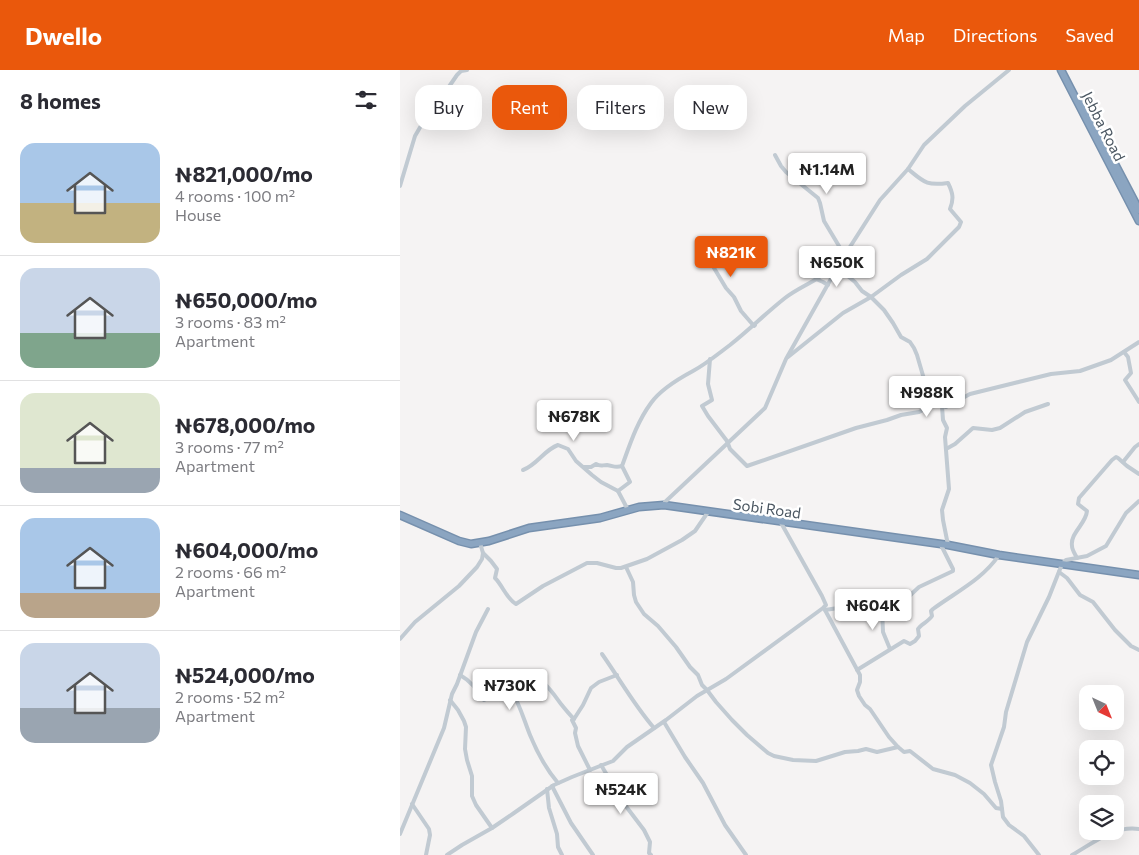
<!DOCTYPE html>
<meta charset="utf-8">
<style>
:root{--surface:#fff;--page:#f7f7f7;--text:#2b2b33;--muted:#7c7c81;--line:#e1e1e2;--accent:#ea580c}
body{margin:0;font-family:Commissioner,sans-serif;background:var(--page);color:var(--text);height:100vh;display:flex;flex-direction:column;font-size:19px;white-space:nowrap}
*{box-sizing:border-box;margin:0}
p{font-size:16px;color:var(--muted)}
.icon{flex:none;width:28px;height:28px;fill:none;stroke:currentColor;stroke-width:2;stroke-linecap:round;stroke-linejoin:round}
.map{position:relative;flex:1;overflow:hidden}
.sheet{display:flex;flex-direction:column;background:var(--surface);width:400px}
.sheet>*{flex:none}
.banner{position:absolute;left:15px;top:15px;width:475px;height:45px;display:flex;gap:10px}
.needle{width:32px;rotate:137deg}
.fabs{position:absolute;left:679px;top:615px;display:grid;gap:10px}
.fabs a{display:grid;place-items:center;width:45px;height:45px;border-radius:10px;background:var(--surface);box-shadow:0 5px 20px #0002;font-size:25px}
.price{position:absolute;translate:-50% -42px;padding:0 11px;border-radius:5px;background:#fff;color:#222;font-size:16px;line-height:32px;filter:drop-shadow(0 1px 2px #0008)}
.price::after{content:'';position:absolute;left:50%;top:30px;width:15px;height:11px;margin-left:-8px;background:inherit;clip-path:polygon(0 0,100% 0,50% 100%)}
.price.active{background:var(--accent);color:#fff}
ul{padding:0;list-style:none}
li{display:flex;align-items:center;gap:15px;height:125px;padding:0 20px}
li+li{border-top:1px solid var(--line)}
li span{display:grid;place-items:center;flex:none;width:140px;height:100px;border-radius:15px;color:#555}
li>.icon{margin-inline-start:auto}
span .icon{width:60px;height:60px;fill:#fffc;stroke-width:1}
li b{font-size:21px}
h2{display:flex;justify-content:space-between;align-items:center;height:60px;padding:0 20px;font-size:21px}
.pill{padding:0 18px;border-radius:15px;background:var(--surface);box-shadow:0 5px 20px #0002;font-size:18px;line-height:45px}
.pill.active{background:var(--accent);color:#fff}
header{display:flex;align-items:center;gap:30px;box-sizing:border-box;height:70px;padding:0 25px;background:var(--accent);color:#fff}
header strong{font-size:24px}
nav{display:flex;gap:28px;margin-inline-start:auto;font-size:18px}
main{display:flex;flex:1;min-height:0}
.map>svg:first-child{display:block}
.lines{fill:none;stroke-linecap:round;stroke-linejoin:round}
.highway-casing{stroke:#7690ad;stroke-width:9}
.street{stroke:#c1cad2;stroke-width:4}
.highway{stroke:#8ba5c1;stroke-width:6}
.labels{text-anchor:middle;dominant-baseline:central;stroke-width:5;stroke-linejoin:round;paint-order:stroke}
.street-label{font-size:15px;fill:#4a5661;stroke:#fff}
</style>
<header>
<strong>Dwello</strong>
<nav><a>Map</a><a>Directions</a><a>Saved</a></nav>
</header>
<main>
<section class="sheet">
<h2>8 homes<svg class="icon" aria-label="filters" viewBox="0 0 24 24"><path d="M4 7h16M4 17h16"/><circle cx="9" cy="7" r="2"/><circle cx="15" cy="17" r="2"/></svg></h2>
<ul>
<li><span style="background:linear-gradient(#a9c7e8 60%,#c2b280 0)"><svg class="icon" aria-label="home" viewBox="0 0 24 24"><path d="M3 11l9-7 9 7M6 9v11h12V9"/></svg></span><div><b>₦821,000/mo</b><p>4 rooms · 100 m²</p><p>House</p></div></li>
<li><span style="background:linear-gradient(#c9d6e8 65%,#7fa58c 0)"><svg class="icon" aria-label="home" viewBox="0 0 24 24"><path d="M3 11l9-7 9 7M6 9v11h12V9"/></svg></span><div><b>₦650,000/mo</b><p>3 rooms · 83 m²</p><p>Apartment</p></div></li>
<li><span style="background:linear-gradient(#dfe7d0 75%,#9aa5b1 0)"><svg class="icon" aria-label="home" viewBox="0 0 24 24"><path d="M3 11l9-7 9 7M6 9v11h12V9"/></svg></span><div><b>₦678,000/mo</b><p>3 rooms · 77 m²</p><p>Apartment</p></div></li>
<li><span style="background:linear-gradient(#a9c7e8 75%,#b9a48a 0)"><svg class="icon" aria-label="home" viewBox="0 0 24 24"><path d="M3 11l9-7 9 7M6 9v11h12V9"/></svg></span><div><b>₦604,000/mo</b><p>2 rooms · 66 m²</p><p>Apartment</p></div></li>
<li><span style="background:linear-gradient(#c9d6e8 65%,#9aa5b1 0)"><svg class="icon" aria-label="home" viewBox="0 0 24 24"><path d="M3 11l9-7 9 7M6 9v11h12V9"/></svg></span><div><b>₦524,000/mo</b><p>2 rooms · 52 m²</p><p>Apartment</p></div></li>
</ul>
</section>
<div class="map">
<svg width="739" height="785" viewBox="0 0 739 785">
<rect width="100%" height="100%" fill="#f5f3f3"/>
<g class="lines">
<g class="highway-casing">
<g id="highway">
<polyline points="661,0 739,151"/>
<polyline points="683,33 739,140"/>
<polyline points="0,445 59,471 71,474 89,471 129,458 200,448 239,437 264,435 548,475 599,485 739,505"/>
</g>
</g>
<g class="street">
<polyline points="375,85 381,96 386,102 418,128 420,133 424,151 445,186"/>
<polyline points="0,116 15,66 22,54 36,32 46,21 57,5 61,1 67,0"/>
<polyline points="298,175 311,193 326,218 334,227 341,241 354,256 355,255"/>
<polyline points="438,198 455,212 462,221 471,227 484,240 493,253 501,267 510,272 514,278 517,285 524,309 534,328 542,336 543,350 547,358 545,367 549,419 542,440 543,450 548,475"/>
<polyline points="416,209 423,212 428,215"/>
<polyline points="724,282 728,287 731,303 725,310 739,332"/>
<path d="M388,287l55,-44 28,-16 30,-22 26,-16 32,-32 2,-5 -11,-13c4,-10 3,-16 -2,-26 -22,3 -24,-1 -40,-14"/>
<polyline points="310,289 308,314 312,330 302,336 308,346 327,371 330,379 347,396 456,358 487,350 501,345 519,342 535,334 546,337 570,324 651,304 680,301 711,290 739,272"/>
<polyline points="546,379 555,374 573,358 592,360 600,358 625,342 648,334"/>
<polyline points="723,392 735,377 739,374"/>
<path d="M184,397h7l5,-3c5,3 6,1 11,1 7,1 8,3 15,1"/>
<path d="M123,400c14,-5 21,-20 35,-25l10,4 8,12 16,14 9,7 17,9"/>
<polyline points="264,435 265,432 365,338 386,289 441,191 480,130 508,99 524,75 565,36 609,0"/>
<path d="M228,440l-10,-19 12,-9 -8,-16c8,-22 15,-44 29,-63 10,-14 27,-24 42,-32 13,-7 25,-17 37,-26 19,-15 36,-32 55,-47 10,-8 22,-13 33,-20 7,-5 14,-11 21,-16"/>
<path d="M83,483l8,8 6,8 -2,9c8,8 11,20 21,26l27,-18 44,-23h10l19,5h5l26,-9 35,-19 13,-9 13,-19"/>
<path d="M677,488c-2,-4 -5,-8 -5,-12 -2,-13 14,-22 15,-35l-9,-7 1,-6 33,-38 4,-3 2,1 9,8 12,8"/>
<polyline points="226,497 233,512 234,525 236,532 244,544 258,556 276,577 290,597 298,605 302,615 307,620 316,632 332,650 347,665 368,683 374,686 393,690 416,691 445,682 458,681 466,679 477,682 498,677 504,682 510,681 533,699 555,705 570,713 584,724 596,738 602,739"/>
<polyline points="659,502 667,508 680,525 693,532 715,560 731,576 739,580"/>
<polyline points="482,538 483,562 490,579"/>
<polyline points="425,540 464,534 477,538 492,536 504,531 519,517 553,501 553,499 541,475"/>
<polyline points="425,540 460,605 460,612 457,620 459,626 465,635 470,639 489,667 498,677"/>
<polyline points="0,569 15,552 59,516 77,497 82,489 83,483 80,473"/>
<path d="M202,584c17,24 32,51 52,74"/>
<path d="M457,600l47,-29 6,3 5,-3 4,-5 -1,-7c3,-5 10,-7 14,-13l-1,-5 2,-2c23,-17 50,-30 66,-54"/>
<path d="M60,605c11,6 17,15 24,25l24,-12h2c9,14 14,32 20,47 7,17 16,34 28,48"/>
<path d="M109,618c4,-4 10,-10 16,-11 17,-2 27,15 36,27 4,5 8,10 13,15l-2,1 4,8 -1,5 3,13 12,24"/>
<polyline points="50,630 58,640 64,651 66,657 65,679 67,690 72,706 72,726 76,735 92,758"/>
<polyline points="174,649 183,635 191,618 199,612 217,605"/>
<polyline points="264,652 285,687 303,713 325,755 346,785"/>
<polyline points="201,695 225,735 244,760 250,772 249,783 251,785"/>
<polyline points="152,716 171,753 193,785"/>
<polyline points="147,719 149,738 157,764 158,777 162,785"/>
<polyline points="12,734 29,759 30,765 26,785"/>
<polyline points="0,764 44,658 52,624 57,614 76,562 88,539"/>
<polyline points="47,785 62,775 92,758 114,743 154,715 172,707 213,691 227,677 266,650 297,626 326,609 423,538 426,535 422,526 380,451"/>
<polyline points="639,785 624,766 609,755 603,747 601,731 595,712 591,695 604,657 606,642 627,572 649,527 662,494 666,490 687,486 706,476 726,443 739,431"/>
<path d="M672,785c20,-11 42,-30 67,-26"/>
</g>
<use href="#highway" class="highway"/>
</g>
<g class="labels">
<g class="street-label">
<text transform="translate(704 56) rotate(63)">Jebba Road</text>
<text transform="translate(367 438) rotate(8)">Sobi Road</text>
</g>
</g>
</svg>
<div class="fabs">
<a><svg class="needle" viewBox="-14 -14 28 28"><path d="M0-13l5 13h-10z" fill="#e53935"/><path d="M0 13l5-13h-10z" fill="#7c7c81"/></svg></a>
<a><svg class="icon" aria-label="locate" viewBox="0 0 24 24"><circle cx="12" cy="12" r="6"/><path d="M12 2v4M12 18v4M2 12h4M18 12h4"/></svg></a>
<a><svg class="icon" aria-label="layers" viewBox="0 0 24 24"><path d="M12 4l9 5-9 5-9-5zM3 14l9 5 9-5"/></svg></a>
</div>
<b class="price" style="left:427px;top:125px">₦1.14M</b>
<b class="price active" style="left:331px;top:208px">₦821K</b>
<b class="price" style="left:437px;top:218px">₦650K</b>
<b class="price" style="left:527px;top:348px">₦988K</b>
<b class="price" style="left:174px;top:372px">₦678K</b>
<b class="price" style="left:473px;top:561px">₦604K</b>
<b class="price" style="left:110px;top:641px">₦730K</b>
<b class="price" style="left:221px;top:745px">₦524K</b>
<div class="banner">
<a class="pill">Buy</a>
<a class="pill active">Rent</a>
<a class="pill">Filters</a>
<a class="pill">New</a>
</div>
</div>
</main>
